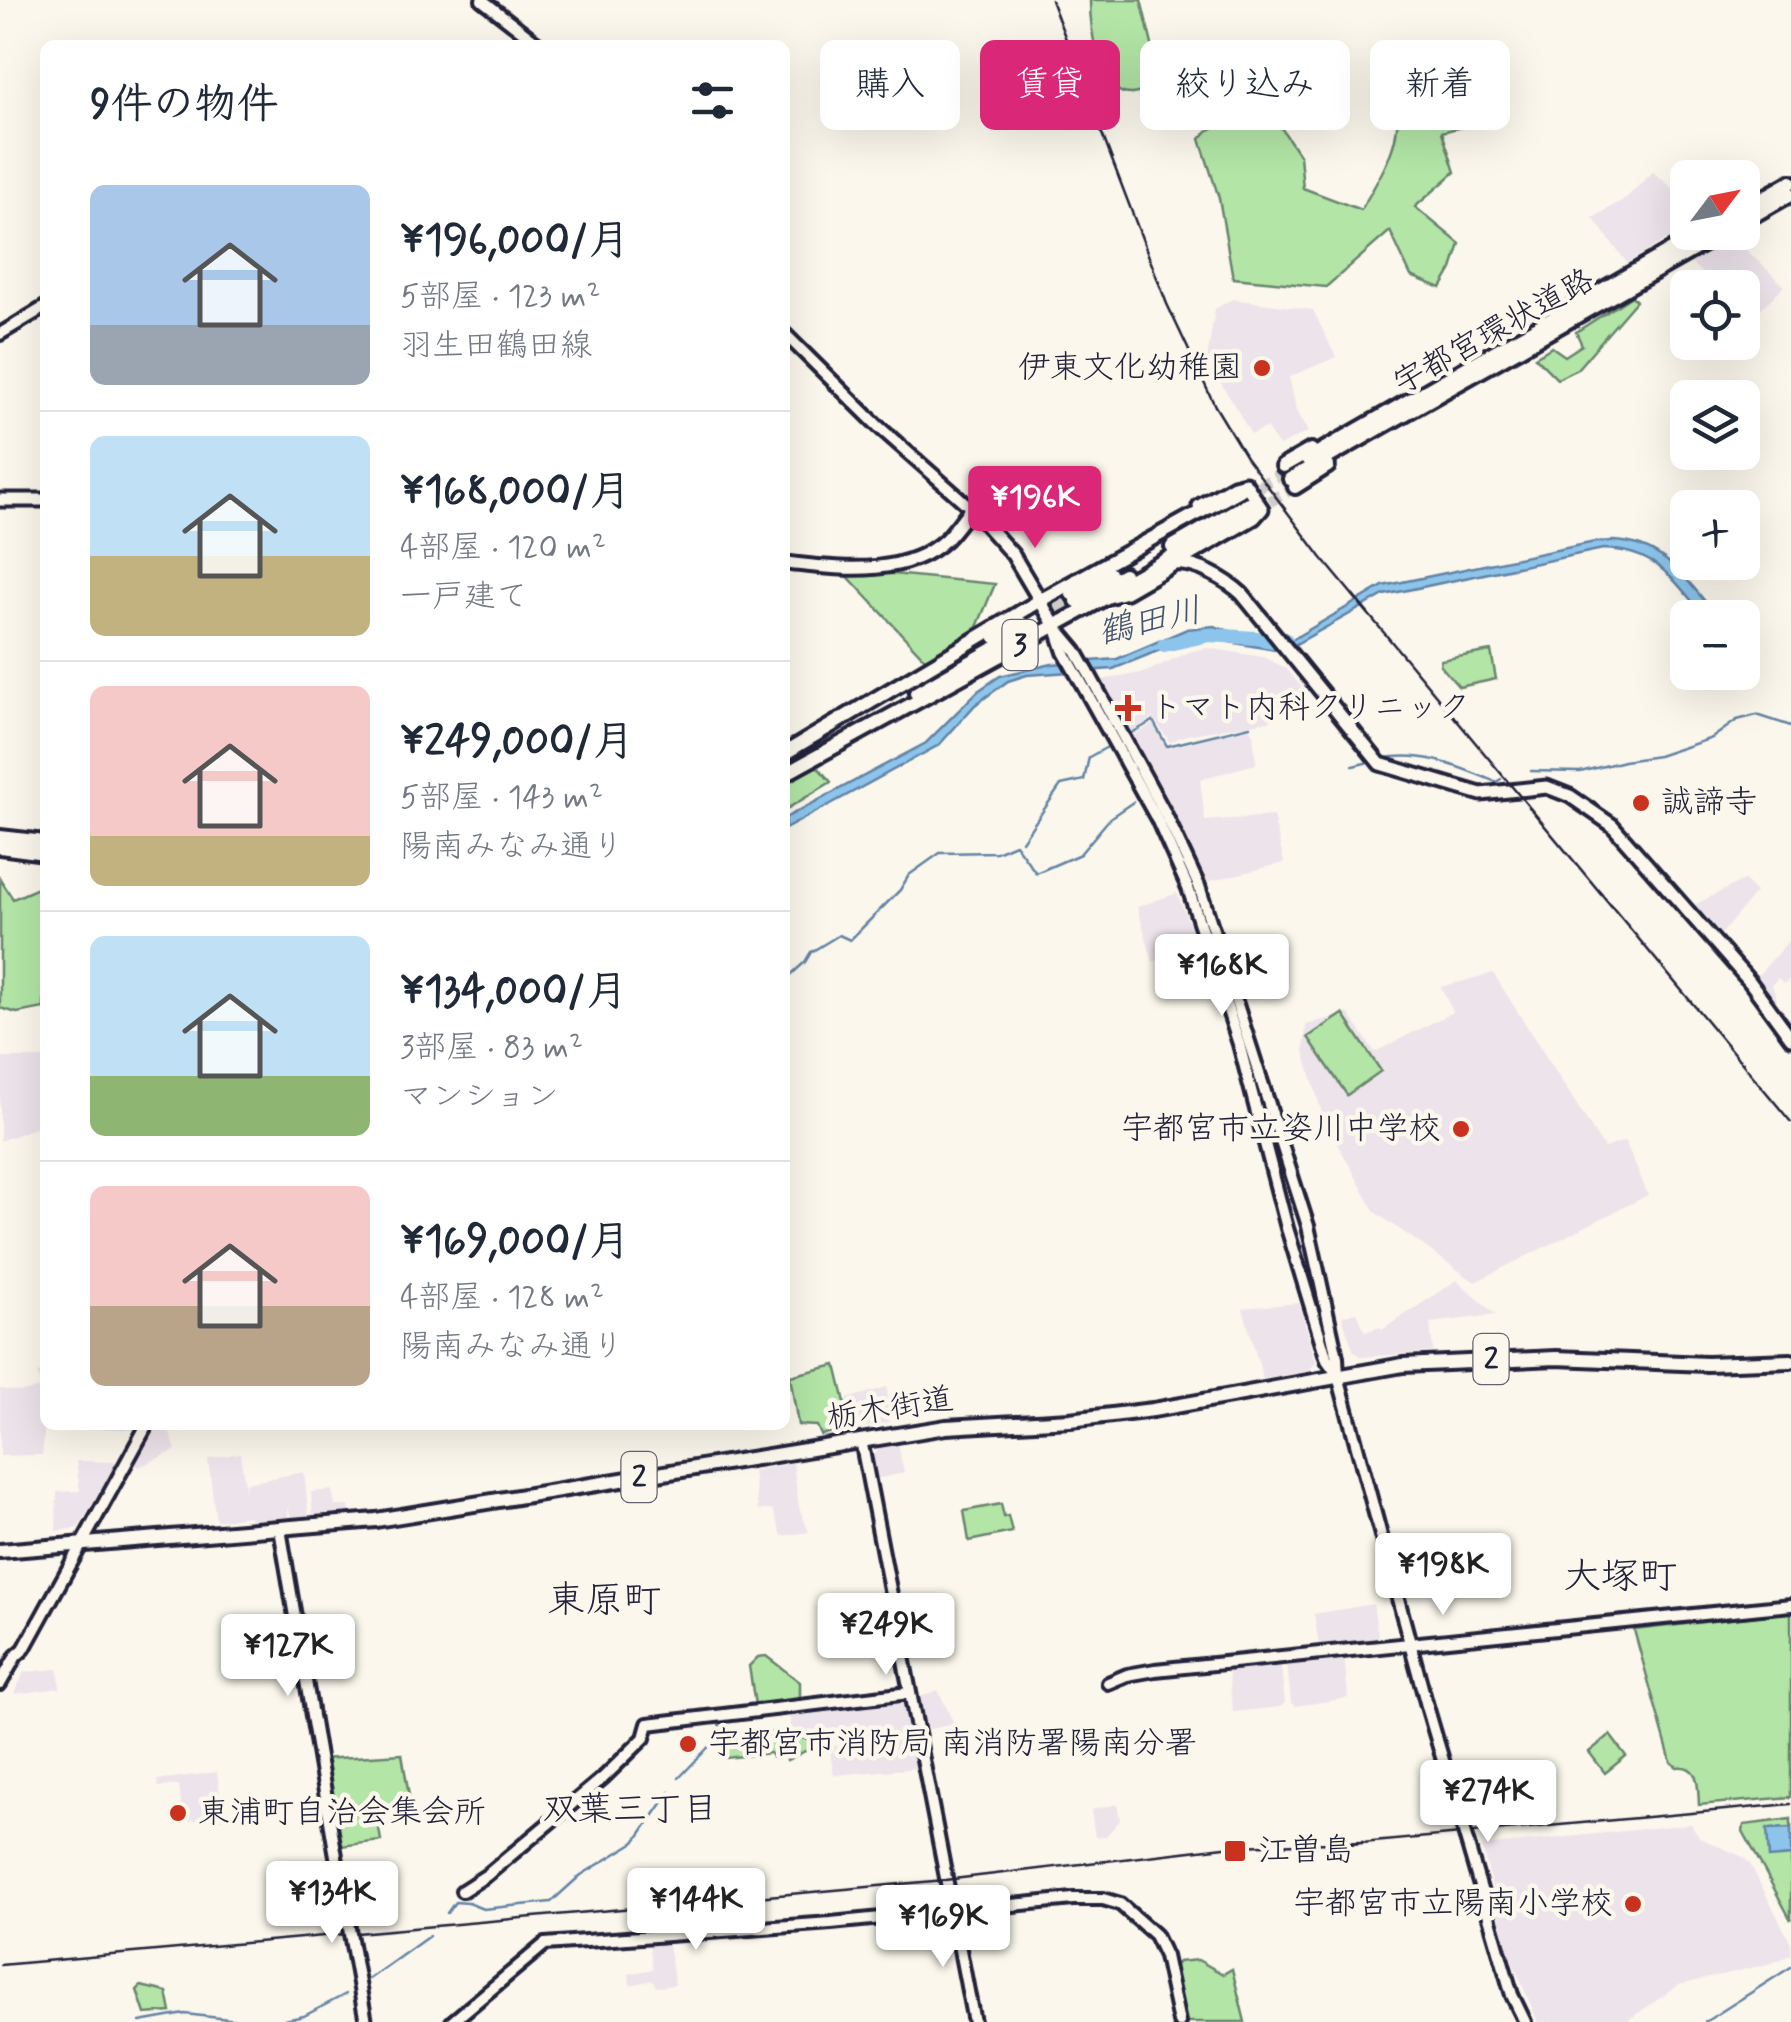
<!DOCTYPE html>
<html lang="ja">
<meta charset="utf-8">
<style>
:root{--surface:#fff;--page:#f6f6f7;--text:#1f2937;--muted:#747a83;--line:#e0e1e3;--accent:#db2777}
body{margin:0;font-family:Mynerve,"Klee One",sans-serif;background:var(--page);color:var(--text);height:100vh;display:flex;flex-direction:column;font-size:38px;white-space:nowrap}
*{box-sizing:border-box;margin:0}
p{font-size:32px;color:var(--muted)}
.icon{flex:none;width:55px;height:55px;fill:none;stroke:currentColor;stroke-width:2;stroke-linecap:round;stroke-linejoin:round}
.map{position:relative;flex:1;overflow:hidden}
.panel{position:absolute;left:40px;top:40px;width:750px;height:1390px;display:flex;flex-direction:column;background:var(--surface);border-radius:15px;box-shadow:0 10px 40px #0002}
.panel>*{flex:none}
.top-card{position:absolute;left:820px;top:40px;width:820px;height:90px;display:flex;gap:20px}
.needle{width:65px;rotate:58deg}
.buttons{position:absolute;left:1670px;top:160px;display:grid;gap:20px}
.buttons a{display:grid;place-items:center;width:90px;height:90px;border-radius:15px;background:var(--surface);box-shadow:0 10px 40px #0002;font-size:50px}
.price{position:absolute;translate:-50% -85px;padding:0 22px;border-radius:10px;background:#fff;color:#222;font-size:32px;line-height:65px;filter:drop-shadow(0 2px 5px #0008)}
.price::after{content:'';position:absolute;left:50%;top:60px;width:30px;height:22px;margin-left:-15px;background:inherit;clip-path:polygon(0 0,100% 0,50% 100%)}
.price.active{background:var(--accent);color:#fff}
ul{padding:0;list-style:none}
li{display:flex;align-items:center;gap:30px;height:250px;padding:0 50px}
li+li{border-top:2px solid var(--line)}
li span{display:grid;place-items:center;flex:none;width:280px;height:200px;border-radius:15px;color:#555}
li>.icon{margin-inline-start:auto}
span .icon{width:120px;height:120px;fill:#fffc;stroke-width:1}
li b{font-size:42px}
h2{display:flex;justify-content:space-between;align-items:center;height:120px;padding:0 50px;font-size:42px}
.chip{padding:0 35px;border-radius:15px;background:var(--surface);box-shadow:0 10px 40px #0002;font-size:35px;line-height:90px}
.chip.active{background:var(--accent);color:#fff}
.map>svg:first-child{display:block}
.built{fill:#ede3ea}
.green{fill:#b2e5a6;stroke:#6a8470;stroke-width:2.5}
.water{fill:#8cc4eb;stroke:#6283a5;stroke-width:2.5}
.lines{fill:none;stroke-linecap:round;stroke-linejoin:round}
.stream{stroke:#6283a5;stroke-width:2.5}
.river{stroke:#8cc4eb;stroke-width:14}
.primary-tunnel{stroke:#d0ccc9;stroke-width:12;stroke-dasharray:12 6;stroke-linecap:butt}
.tertiary-casing{stroke:#22223b;stroke-width:18}
.secondary-casing{stroke:#22223b;stroke-width:19}
.primary-casing{stroke:#22223b;stroke-width:20}
.tertiary{stroke:#fbf7ec;stroke-width:10}
.secondary{stroke:#fbf7ec;stroke-width:11}
.primary{stroke:#fbf7ec;stroke-width:12}
.rail{stroke:#22223b;stroke-width:2.5}
.tertiary-bridge-casing{stroke:#22223b;stroke-width:18;stroke-linecap:butt}
.tertiary-bridge{stroke:#fbf7ec;stroke-width:10}
.poi-dot{fill:#c8321e;stroke:#fbf7ec;stroke-width:4}
.labels{text-anchor:middle;dominant-baseline:central;stroke-width:9;stroke-linejoin:round;paint-order:stroke}
.shield{fill:#fbf7ec;stroke:#636270;stroke-width:2.5}
.shield-label{font-size:30px;font-weight:bold;fill:#22223b}
.street-label{font-size:32px;fill:#22223b;stroke:#fbf7ec}
.poi-label{font-size:32px;fill:#22223b;stroke:#fbf7ec;text-anchor:start}
.water-label{font-size:35px;font-style:italic;fill:#425370;stroke:#fbf7ec}
.neighbourhood-label{font-size:35px;fill:#22223b;stroke:#fbf7ec}
.quarter-label{font-size:38px;fill:#22223b;stroke:#fbf7ec}
</style>
<div class="map">
<svg width="1791" height="2022" viewBox="0 0 1791 2022">
<rect width="100%" height="100%" fill="#fbf7ec"/>
<filter id="ink" filterUnits="userSpaceOnUse"><feTurbulence type="fractalNoise" baseFrequency=".01" numOctaves="2"/><feDisplacementMap in="SourceGraphic" scale="20" xChannelSelector="R" yChannelSelector="G"/><feConvolveMatrix kernelMatrix="1 2 1 2 8 2 1 2 1" color-interpolation-filters="sRGB"/></filter>
<g filter="url(#ink)">
<g class="built">
<polygon points="1653,172 1687,200 1687,227 1627,263 1593,218 1626,198"/>
<polygon points="1732,240 1737,241 1784,286 1749,320 1743,314 1742,288 1717,287 1691,263"/>
<polygon points="1232,299 1313,310 1336,357 1289,377 1296,409 1308,432 1279,446 1266,428 1251,434 1207,359 1215,309"/>
<polygon points="1207,648 1263,657 1286,668 1307,694 1269,721 1186,735 1170,742 1153,718 1130,732 1101,680 1146,672 1189,652"/>
<polygon points="1153,724 1168,748 1249,728 1253,734 1256,764 1200,779 1205,821 1273,816 1284,863 1206,882 1132,736"/>
<polygon points="1744,880 1756,892 1718,938 1692,906"/>
<polygon points="1177,893 1207,969 1185,982 1171,955 1153,962 1137,907"/>
<polygon points="1789,940 1791,978 1784,984 1778,978 1772,985 1777,999 1771,1003 1754,980"/>
<polygon points="1493,973 1604,1148 1625,1141 1648,1195 1475,1282 1375,1212 1323,1117 1304,1051 1306,1025 1348,1013 1375,1052 1453,1012 1441,987"/>
<polygon points="0,1058 45,1058 45,1124 0,1141"/>
<polygon points="1457,1280 1496,1315 1430,1323 1433,1352 1361,1357 1353,1350 1342,1316 1357,1312 1365,1332 1380,1327 1382,1330"/>
<polygon points="1299,1303 1316,1362 1309,1371 1263,1379 1243,1308"/>
<polygon points="45,1371 45,1425 137,1425 134,1430 45,1425 42,1455 0,1456 0,1389 22,1392 41,1388 37,1373"/>
<polygon points="887,1387 889,1422 854,1430 847,1399"/>
<polygon points="155,1425 167,1425 176,1450 139,1467 134,1463"/>
<polygon points="898,1444 904,1473 875,1479 872,1460 879,1447"/>
<polygon points="240,1453 246,1493 246,1483 304,1472 309,1519 291,1519 288,1506 288,1518 250,1521 249,1516 216,1521 208,1459"/>
<polygon points="76,1461 118,1462 78,1528 56,1531 57,1492 80,1491"/>
<polygon points="793,1463 799,1508 809,1532 782,1536 773,1510 758,1510 753,1471"/>
<polygon points="332,1490 335,1506 349,1506 350,1513 313,1518 311,1492"/>
<polygon points="1373,1604 1379,1641 1319,1646 1314,1614"/>
<polygon points="1344,1655 1348,1698 1296,1706 1291,1702 1287,1663"/>
<polygon points="1280,1659 1285,1703 1280,1707 1233,1712 1228,1668 1232,1664"/>
<polygon points="58,1669 60,1688 14,1694 24,1672"/>
<polygon points="938,1690 954,1724 930,1729 924,1724 917,1698"/>
<polygon points="903,1702 909,1734 828,1741 799,1738 796,1731 792,1730 788,1712"/>
<polygon points="910,1739 917,1768 834,1775 829,1746"/>
<polygon points="217,1772 223,1819 183,1821 179,1785 158,1787 157,1780"/>
<polygon points="1117,1804 1120,1820 1106,1836 1095,1837 1091,1810"/>
<polygon points="1691,1824 1700,1838 1743,1857 1750,1864 1791,1943 1791,1955 1772,1963 1679,1985 1625,2022 1538,2022 1508,1951 1482,1846"/>
<polygon points="667,1939 675,1985 656,1987 653,1980 630,1985 629,1974 653,1969 649,1943"/>
</g>
<g class="green">
<path d="M1090,0h51l18,73 -4,12c-7,4 -15,8 -23,9 -35,2 -42,-69 -42,-94z"/>
<path d="M1430,68l7,2 6,18 20,-4 10,40 -31,8 13,40 -40,35 45,37 -8,25 -11,19 -30,-12 -21,-45 -64,56 -93,-9 -14,-80 -19,-59 7,-8 54,-27 5,1 34,51 3,32 58,22c30,-53 47,-77 30,-138z"/>
<polygon points="1632,296 1636,301 1577,369 1557,379 1535,357 1552,347 1565,356 1582,345 1576,332"/>
<polygon points="841,569 995,584 977,627 930,660 925,659"/>
<polygon points="1491,651 1496,679 1459,687 1440,665 1441,660"/>
<polygon points="814,763 831,782 785,810 785,781"/>
<polygon points="0,879 13,899 45,885 44,1008 17,1013 0,1008"/>
<polygon points="1343,1014 1381,1071 1347,1095 1308,1037"/>
<polygon points="836,1365 851,1427 821,1435 817,1426 798,1425 790,1376"/>
<polygon points="1001,1504 1004,1517 1008,1516 1012,1532 969,1541 964,1511"/>
<path d="M1791,1612v185l-92,8c-1,-17 1,-41 -22,-38l-6,-5 -37,-132z"/>
<polygon points="766,1656 800,1682 800,1702 755,1705 749,1666 758,1657"/>
<polygon points="796,1731 799,1738 808,1739 809,1749 787,1760 783,1753 772,1757 770,1753 726,1758 718,1740 721,1735"/>
<polygon points="1610,1735 1626,1756 1605,1773 1589,1752"/>
<polygon points="402,1754 410,1802 334,1814 322,1759"/>
<polygon points="366,1811 368,1818 377,1816 381,1841 341,1846 333,1817"/>
<polygon points="1791,1819 1791,1920 1743,1831 1744,1825"/>
<polygon points="1198,1960 1223,1974 1232,1969 1245,2022 1184,2022 1172,1968 1178,1962"/>
<polygon points="141,1986 167,1992 171,2012 145,2014 137,1990"/>
</g>
<g class="water">
<path d="M1613,541c51,1 75,41 105,76h-13c-31,-37 -49,-67 -102,-68l-219,46 -90,50 -19,5 -80,-14 -82,33 -86,6 -19,6 -33,24 -36,40 -154,84v-11l141,-75 52,-52 22,-15 52,-12 65,-5 70,-30 27,-3 45,14 34,-1 90,-53 212,-44z"/>
<polygon points="1791,1828 1791,1856 1769,1858 1767,1829"/>
</g>
<g class="lines">
<g class="stream">
<polyline points="1126,736 1153,721 1167,746 1250,726"/>
<path d="M1381,759c42,-9 77,8 115,23l5,-3"/>
<polyline points="1353,766 1369,762"/>
<polyline points="1531,771 1580,772 1624,761 1658,756 1712,738 1737,720 1757,715 1791,726"/>
<polyline points="1022,841 1061,785 1084,780 1089,757 1111,745"/>
<polyline points="785,980 805,962 811,952 839,935 850,940 900,890 909,875 940,853 996,852 1015,844 1036,873 1080,854 1111,817 1133,802"/>
<polyline points="679,1778 720,1735 719,1721"/>
<polyline points="447,1913 455,1902 468,1903 483,1909 551,1902 581,1875 635,1842 670,1792"/>
<polyline points="369,1979 429,1936"/>
<polyline points="140,2022 185,2014 254,2022"/>
<polyline points="275,2022 304,2016 346,1994"/>
<polyline points="1705,2022 1791,1967"/>
</g>
<polyline class="river" points="1164,645 1209,635 1286,640"/>
<g class="primary-tunnel">
<polyline points="1244,496 1287,470"/>
<polyline points="1254,510 1295,487"/>
<polyline points="1021,623 1072,594"/>
<polyline points="1027,630 1077,601"/>
</g>
<g class="tertiary-casing">
<g id="tertiary">
<polyline points="482,0 540,45"/>
<polyline points="0,334 45,307"/>
<polyline points="785,334 879,427 971,508"/>
<polyline points="1055,626 1076,651 1088,672 1166,815 1199,886 1308,1226 1337,1357 1338,1376 1427,1706"/>
<polyline points="1057,631 1064,652 1157,819 1188,888 1239,1044 1287,1228 1327,1360 1337,1374"/>
<polyline points="861,1440 974,2022"/>
<polyline points="280,1529 337,1862"/>
<polyline points="1108,1683 1127,1675 1155,1670 1791,1605"/>
<polyline points="0,1684 16,1656 24,1649 147,1425"/>
<polyline points="462,1891 487,1875 604,1777 644,1738 648,1724 909,1693"/>
<polyline points="1512,1995 1525,2022"/>
<polyline points="452,2022 545,1944 831,1923 1073,1899 1103,1899 1120,1904 1155,1935 1165,1956 1179,2022"/>
</g>
</g>
<g class="secondary-casing">
<g id="secondary">
<polyline points="0,500 45,500"/>
<path d="M785,563c52,5 119,16 161,-24 9,-9 17,-21 25,-31l42,47 42,71"/>
<path d="M1175,564c21,-2 52,16 67,30l138,170 101,30 66,-7 23,9 42,29 138,157 41,56"/>
<polyline points="1108,597 1126,592 1254,518 1262,509 1245,483 1234,486 1199,506"/>
</g>
</g>
<g class="primary-casing">
<g id="primary">
<polyline points="1742,210 1791,182"/>
<polyline points="1742,222 1791,194"/>
<polyline points="1307,459 1703,232"/>
<polyline points="1283,466 1311,450"/>
<polyline points="1290,479 1725,232"/>
<polyline points="1295,487 1328,466"/>
<polyline points="1172,547 1248,503"/>
<polyline points="1072,594 1109,573"/>
<polyline points="1077,601 1124,574"/>
<polyline points="996,638 1021,623"/>
<polyline points="916,693 1027,630"/>
<polyline points="785,753 1041,600 1240,490"/>
<polyline points="785,774 1105,598 1121,585 1252,511"/>
<polyline points="0,837 45,842"/>
<polyline points="0,847 45,853"/>
<polyline points="0,1551 376,1520 946,1427 1070,1420 1153,1410 1403,1365 1556,1358 1707,1364 1791,1361"/>
</g>
</g>
<use href="#tertiary" class="tertiary"/>
<use href="#secondary" class="secondary"/>
<use href="#primary" class="primary"/>
<g class="rail">
<polyline points="1051,0 1167,304 1215,406 1246,457 1321,557 1791,1122"/>
<polyline points="1351,1844 1791,1804"/>
<polyline points="0,1965 945,1880 1233,1846 1363,1842"/>
</g>
<g class="tertiary-bridge-casing">
<g id="tertiary-bridge">
<polyline points="1427,1706 1512,1995"/>
<polyline points="337,1862 366,2022"/>
</g>
</g>
<use href="#tertiary-bridge" class="tertiary-bridge"/>
</g>
</g>
<g class="poi-dot">
<circle cx="1262" cy="368" r="10"/>
<path d="M1123 693h10v10h10v10h-10v10h-10v-10h-10v-10h10z"/>
<circle cx="1641" cy="803" r="10"/>
<circle cx="1461" cy="1129" r="10"/>
<circle cx="688" cy="1744" r="10"/>
<circle cx="178" cy="1813" r="10"/>
<rect x="1223" y="1839" width="24" height="24" rx="5"/>
<circle cx="1633" cy="1904" r="10"/>
</g>
<g class="labels">
<g class="shield">
<rect x="1002.5" y="620" width="35" height="50" rx="8"/>
<rect x="1473.5" y="1334" width="35" height="50" rx="8"/>
<rect x="621.5" y="1452" width="35" height="50" rx="8"/>
</g>
<g class="shield-label">
<text x="1020" y="645">3</text>
<text x="1491" y="1359">2</text>
<text x="639" y="1477">2</text>
</g>
<g class="street-label">
<text transform="translate(1494 332) rotate(-29)">宇都宮環状道路</text>
<text transform="translate(890 1409) rotate(-9)">栃木街道</text>
</g>
<g class="poi-label">
<text x="1242" y="368" text-anchor="end">伊東文化幼稚園</text>
<text x="1150" y="708">トマト内科クリニック</text>
<text x="1661" y="803">誠諦寺</text>
<text x="1441" y="1129" text-anchor="end">宇都宮市立姿川中学校</text>
<text x="708" y="1744">宇都宮市消防局 南消防署陽南分署</text>
<text x="198" y="1813">東浦町自治会集会所</text>
<text x="1258" y="1851">江曽島</text>
<text x="1613" y="1904" text-anchor="end">宇都宮市立陽南小学校</text>
</g>
<g class="water-label">
<text transform="translate(1150 622) rotate(-13)">鶴田川</text>
</g>
<g class="neighbourhood-label">
<text x="630" y="1810">双葉三丁目</text>
</g>
<g class="quarter-label">
<text x="1620" y="1577">大塚町</text>
<text x="604" y="1601">東原町</text>
</g>
</g>
</svg>
<div class="buttons">
<a><svg class="needle" viewBox="-14 -14 28 28"><path d="M0-13l5 13h-10z" fill="#e53935"/><path d="M0 13l5-13h-10z" fill="#747a83"/></svg></a>
<a><svg class="icon" aria-label="locate" viewBox="0 0 24 24"><circle cx="12" cy="12" r="6"/><path d="M12 2v4M12 18v4M2 12h4M18 12h4"/></svg></a>
<a><svg class="icon" aria-label="layers" viewBox="0 0 24 24"><path d="M12 4l9 5-9 5-9-5zM3 14l9 5 9-5"/></svg></a>
<a>+</a>
<a>−</a>
</div>
<b class="price active" style="left:1035px;top:551px">¥196K</b>
<b class="price" style="left:1222px;top:1019px">¥168K</b>
<b class="price" style="left:1443px;top:1618px">¥198K</b>
<b class="price" style="left:886px;top:1678px">¥249K</b>
<b class="price" style="left:288px;top:1699px">¥127K</b>
<b class="price" style="left:1488px;top:1845px">¥274K</b>
<b class="price" style="left:332px;top:1946px">¥134K</b>
<b class="price" style="left:696px;top:1953px">¥144K</b>
<b class="price" style="left:943px;top:1970px">¥169K</b>
<div class="top-card">
<a class="chip">購入</a>
<a class="chip active">賃貸</a>
<a class="chip">絞り込み</a>
<a class="chip">新着</a>
</div>
<section class="panel">
<h2>9件の物件<svg class="icon" aria-label="filters" viewBox="0 0 24 24"><path d="M4 7h16M4 17h16"/><circle cx="9" cy="7" r="2"/><circle cx="15" cy="17" r="2"/></svg></h2>
<ul>
<li><span style="background:linear-gradient(#a9c7e8 70%,#9aa5b1 0)"><svg class="icon" aria-label="home" viewBox="0 0 24 24"><path d="M3 11l9-7 9 7M6 9v11h12V9"/></svg></span><div><b>¥196,000/月</b><p>5部屋 · 123 m²</p><p>羽生田鶴田線</p></div></li>
<li><span style="background:linear-gradient(#bfe0f5 60%,#c2b280 0)"><svg class="icon" aria-label="home" viewBox="0 0 24 24"><path d="M3 11l9-7 9 7M6 9v11h12V9"/></svg></span><div><b>¥168,000/月</b><p>4部屋 · 120 m²</p><p>一戸建て</p></div></li>
<li><span style="background:linear-gradient(#f6c9c9 75%,#c2b280 0)"><svg class="icon" aria-label="home" viewBox="0 0 24 24"><path d="M3 11l9-7 9 7M6 9v11h12V9"/></svg></span><div><b>¥249,000/月</b><p>5部屋 · 143 m²</p><p>陽南みなみ通り</p></div></li>
<li><span style="background:linear-gradient(#bfe0f5 70%,#8fb573 0)"><svg class="icon" aria-label="home" viewBox="0 0 24 24"><path d="M3 11l9-7 9 7M6 9v11h12V9"/></svg></span><div><b>¥134,000/月</b><p>3部屋 · 83 m²</p><p>マンション</p></div></li>
<li><span style="background:linear-gradient(#f6c9c9 60%,#b9a48a 0)"><svg class="icon" aria-label="home" viewBox="0 0 24 24"><path d="M3 11l9-7 9 7M6 9v11h12V9"/></svg></span><div><b>¥169,000/月</b><p>4部屋 · 128 m²</p><p>陽南みなみ通り</p></div></li>
</ul>
</section>
</div>
